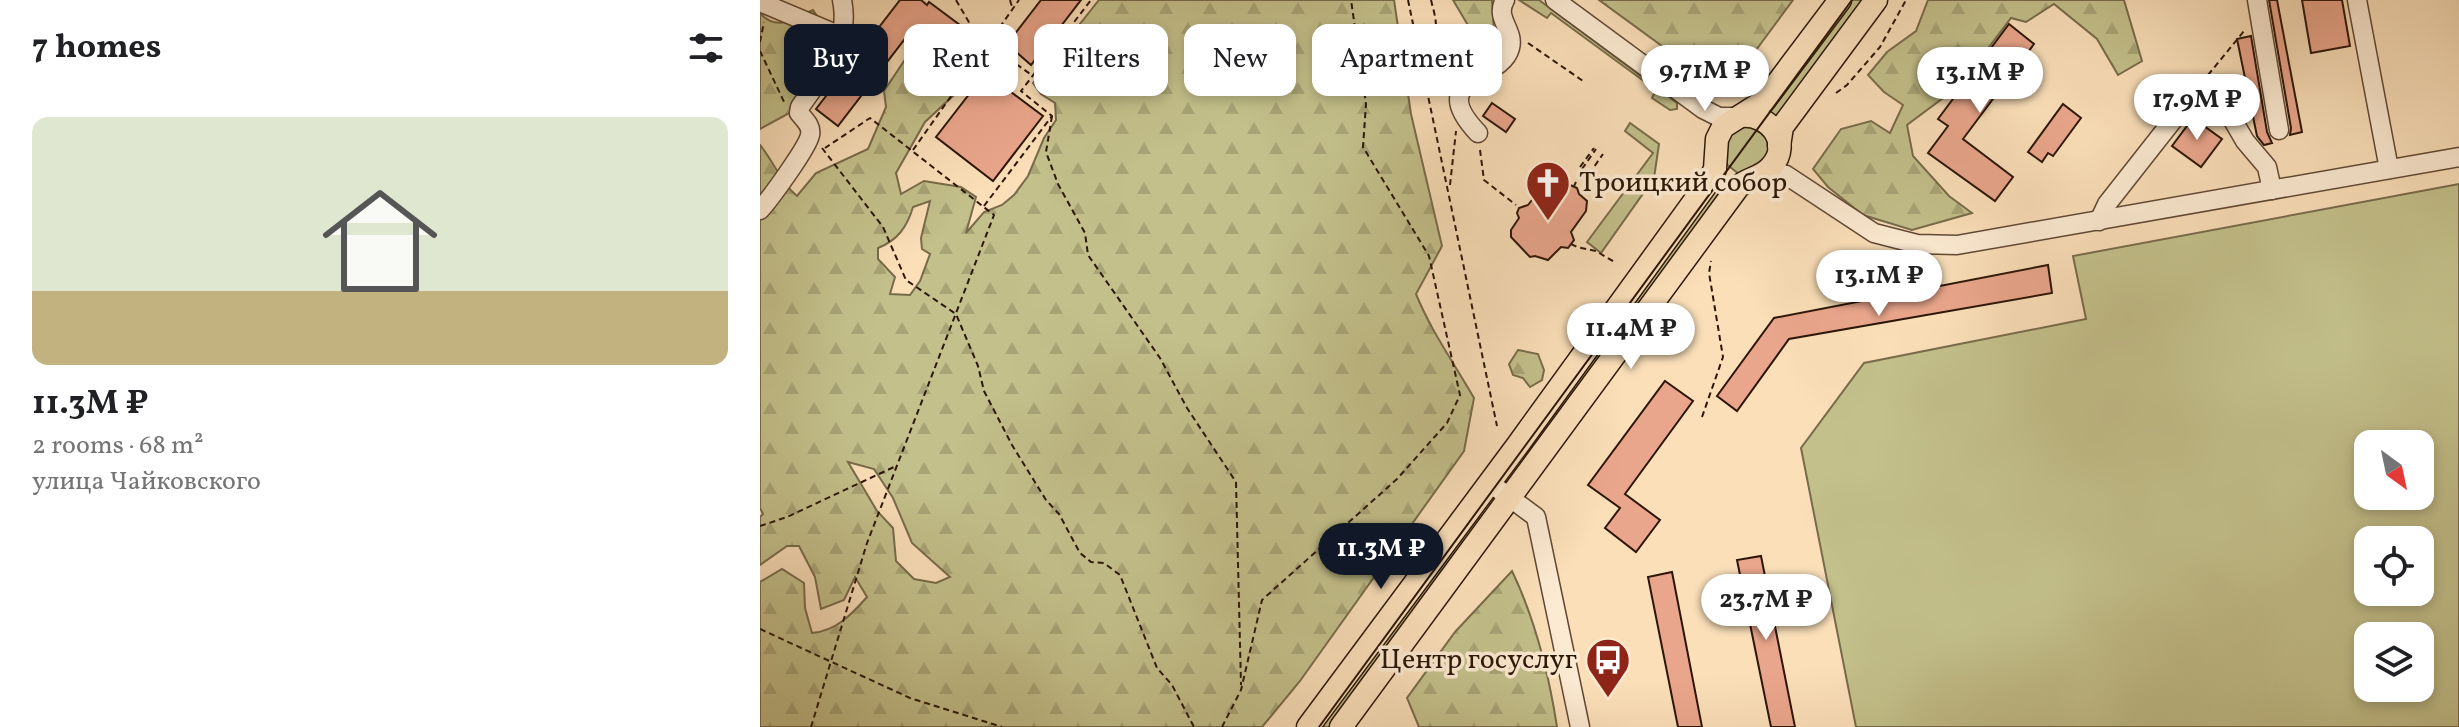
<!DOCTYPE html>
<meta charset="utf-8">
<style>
:root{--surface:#fff;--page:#f2f2f2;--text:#202124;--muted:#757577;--accent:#111827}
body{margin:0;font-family:Vollkorn,serif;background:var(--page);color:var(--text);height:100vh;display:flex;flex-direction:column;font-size:30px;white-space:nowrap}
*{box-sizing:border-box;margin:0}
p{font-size:26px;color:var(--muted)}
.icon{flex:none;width:44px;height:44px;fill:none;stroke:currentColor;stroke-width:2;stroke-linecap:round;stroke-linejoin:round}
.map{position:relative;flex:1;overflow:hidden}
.side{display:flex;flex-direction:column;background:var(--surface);width:760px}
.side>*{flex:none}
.top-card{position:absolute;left:24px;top:24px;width:760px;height:72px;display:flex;gap:16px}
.needle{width:52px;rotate:147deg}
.tools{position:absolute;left:1594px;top:430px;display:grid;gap:16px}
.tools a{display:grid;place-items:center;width:80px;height:80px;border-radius:16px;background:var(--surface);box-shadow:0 4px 12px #0003;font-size:40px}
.price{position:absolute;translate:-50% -68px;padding:0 18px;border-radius:28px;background:#fff;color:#222;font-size:26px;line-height:52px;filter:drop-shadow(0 2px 4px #0008)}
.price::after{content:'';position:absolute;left:50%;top:48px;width:24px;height:18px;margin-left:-12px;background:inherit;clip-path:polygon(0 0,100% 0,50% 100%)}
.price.selected{background:var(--accent);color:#fff}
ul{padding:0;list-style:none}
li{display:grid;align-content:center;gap:16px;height:424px;padding:0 32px}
li span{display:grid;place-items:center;height:248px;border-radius:16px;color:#555}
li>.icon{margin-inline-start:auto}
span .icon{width:144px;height:144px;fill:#fffc;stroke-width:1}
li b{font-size:34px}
h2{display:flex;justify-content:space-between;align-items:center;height:96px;padding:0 32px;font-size:34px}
.tag{padding:0 28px;border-radius:16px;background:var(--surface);box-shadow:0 4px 12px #0003;font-size:28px;line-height:72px}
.tag.selected{background:var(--accent);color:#fff}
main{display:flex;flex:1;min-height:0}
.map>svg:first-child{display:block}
.green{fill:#c3c08b;stroke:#786b4a;stroke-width:2;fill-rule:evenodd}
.forest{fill:url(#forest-firs);stroke:#786b4a;stroke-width:2;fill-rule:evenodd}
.building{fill:#eaa68c;stroke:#2c1608;stroke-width:2}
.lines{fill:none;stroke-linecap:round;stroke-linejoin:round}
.minor-casing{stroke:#604834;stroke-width:21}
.major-casing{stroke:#2c1608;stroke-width:25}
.path{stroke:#2c1608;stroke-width:2;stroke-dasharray:6 4;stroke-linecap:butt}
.minor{stroke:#fcead2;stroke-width:18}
.major{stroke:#fadfb9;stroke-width:22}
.tram{stroke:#2c1608;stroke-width:2}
.labels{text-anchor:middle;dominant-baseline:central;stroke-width:7;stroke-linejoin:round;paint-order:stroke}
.poi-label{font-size:28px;fill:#2c1608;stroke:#fcead2;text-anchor:start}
</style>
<main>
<section class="side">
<h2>7 homes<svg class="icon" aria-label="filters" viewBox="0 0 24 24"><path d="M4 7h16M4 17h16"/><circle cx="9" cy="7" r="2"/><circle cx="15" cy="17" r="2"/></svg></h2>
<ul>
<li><span style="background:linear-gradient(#dfe7d0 70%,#c2b280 0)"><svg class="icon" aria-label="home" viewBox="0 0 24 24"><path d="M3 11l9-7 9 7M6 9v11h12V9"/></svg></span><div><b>11.3M ₽</b><p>2 rooms · 68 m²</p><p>улица Чайковского</p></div></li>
</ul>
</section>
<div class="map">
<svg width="1699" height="727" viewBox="0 0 1699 727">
<defs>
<pattern id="forest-firs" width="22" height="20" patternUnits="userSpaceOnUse" patternTransform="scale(2)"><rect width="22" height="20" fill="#c3c08b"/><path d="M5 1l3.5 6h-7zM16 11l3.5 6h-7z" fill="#a8a476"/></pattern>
</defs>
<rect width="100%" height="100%" fill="#fadfb9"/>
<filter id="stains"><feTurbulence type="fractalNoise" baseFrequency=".0025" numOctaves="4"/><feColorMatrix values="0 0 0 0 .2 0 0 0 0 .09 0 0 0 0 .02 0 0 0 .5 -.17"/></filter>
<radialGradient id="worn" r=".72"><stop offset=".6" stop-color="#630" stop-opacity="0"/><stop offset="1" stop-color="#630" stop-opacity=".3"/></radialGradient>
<g class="green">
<polygon points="759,0 779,0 917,103 917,109 910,110 892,98 896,90 791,13 787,18"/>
<polygon points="1086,0 1106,0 1017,119 1005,110"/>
<polygon points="1001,122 1014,158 979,174 965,163 967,128"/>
<polygon points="870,123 899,144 894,178 841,253 827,242 893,153 865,131"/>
<polygon points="960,176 970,183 772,452 763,446"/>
<path d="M1699,184v543h-603l-55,-279 63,-85 222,-44 -13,-63zM1608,444h52v52h-52zM1608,540h52v52h-52zM1608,636h52v52h-52z"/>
<polygon points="712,515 724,520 570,727 555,727"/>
</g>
<g class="forest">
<path d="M339,0h295l17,114 31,132 -26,48c15,37 38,69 58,104l-10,53 -164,230 -38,46h-502v-145l22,-13 22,14 1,25 7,25c24,-2 39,-18 55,-36l-12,-20 -11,23 -23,9 -6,-32 -16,-31h-12l-27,19v-48l3,-3 -3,-6v-363c15,18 20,37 37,51l19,-23 52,-24 18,-42 -2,-16 24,-36 23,-6 8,24 15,22 -29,27 -29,51 5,21 23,-13 37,6 15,10 -10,36 18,-21 18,-7 12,-10 14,-19 16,-38 12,-18 -1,-17 -14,-9 -8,-11zM170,201l-9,37 1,11 8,5 -10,27 -10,14 -20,-1 5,-17 -17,-18v-11c20,-8 29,-21 35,-41zM88,462l26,7 19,29 19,45 38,34 -14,6 -22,-4 -18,-18 -3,-33 -16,-17z"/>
<polygon points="693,0 732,0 736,62 717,69 712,32"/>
<polygon points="839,0 1033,0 965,92"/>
<polygon points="1168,0 1364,0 1382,61 1358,75 1337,39 1294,4 1266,22 1251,18 1226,51 1200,61 1183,98 1147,125 1153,156 1189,196 1212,213 1152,230 1103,215 1068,187 1053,169 1081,129 1111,121 1130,133 1143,105 1124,92 1108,75 1127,52 1156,31"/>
<path d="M53,10l11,16 4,29 -33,55 -35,19v-116c17,19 33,6 53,-3z"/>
<polygon points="758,350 778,354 784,370 782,380 770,387 763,378 753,375 749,364"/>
<path d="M752,571c23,48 37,104 45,156h-138l-12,-29 48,-66z"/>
</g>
<g class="building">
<polygon points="140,0 161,0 167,5 169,2 212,34 209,38 249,69 239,83 283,116 233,181 176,137 227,71 203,53 197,60 154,27 78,126 56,109"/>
<polygon points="281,0 321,0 271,65 247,44"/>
<polygon points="1509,0 1517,0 1542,132 1530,135 1531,128"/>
<polygon points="1542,0 1582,0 1590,46 1551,53"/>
<polygon points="1249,24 1274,44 1203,139 1253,177 1235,201 1168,153 1188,126 1178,119"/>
<polygon points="1491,36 1507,132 1512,143 1504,145 1497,136 1477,39"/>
<polygon points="732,103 755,119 746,132 723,116"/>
<polygon points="1303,104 1321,118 1293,156 1288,153 1282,162 1268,152"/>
<polygon points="1433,118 1462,139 1441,167 1412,146"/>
<polygon points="794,178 817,188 819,194 827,201 826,211 811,232 814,240 808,248 801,247 788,260 775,256 770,257 751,237 751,230 759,218 757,213 759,208 768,205 787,181"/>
<polygon points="1288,265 1292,293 1029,339 977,411 957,396 1014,318"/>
<polygon points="905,381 933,401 865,494 900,520 876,552 845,528 860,508 828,485"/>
<polygon points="1001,556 1035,727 1011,727 977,560"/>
<polygon points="912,572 942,727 918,727 888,577"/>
</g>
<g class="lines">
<g class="minor-casing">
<g id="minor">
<polyline points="795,0 943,109 959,117 977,117"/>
<polyline points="1497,0 1519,130"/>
<polyline points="1597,0 1629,169"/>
<polyline points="0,2 83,37"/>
<path d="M718,133c-54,-57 23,-51 32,-85 5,-18 -16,-30 -5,-48"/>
<polyline points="1003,174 1015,172 1026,175 1114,233 1157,244 1197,245 1699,157"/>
<path d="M0,210c10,-11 48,-63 50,-75 2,-9 -5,-15 -11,-22l1,-6c24,-35 51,-63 42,-107"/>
<polyline points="1339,221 1347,204 1439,87 1471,117 1485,141 1507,167 1512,190"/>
<polyline points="730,483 776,517 820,727"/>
</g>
</g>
<g class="major-casing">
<g id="major">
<polyline points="1019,146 1022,127 1116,0"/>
<polyline points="548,727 757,446 949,181 955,169 957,139 963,127 1004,101 1080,0"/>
<path d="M581,727l397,-540c10,-9 24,-9 33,-20 22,-24 -2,-54 -30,-51"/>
</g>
</g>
<g class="path">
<polyline points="196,0 217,36 273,76"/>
<polyline points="250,0 252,7"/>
<polyline points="648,0 737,426"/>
<path d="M671,0c2,8 5,18 5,26 0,25 -12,51 8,69"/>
<polyline points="0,42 4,22"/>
<polyline points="768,43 823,81"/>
<polyline points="0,51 25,104"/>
<polyline points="1448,75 1484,31"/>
<polyline points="1076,93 1087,85 1120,47 1146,0"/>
<polyline points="292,116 286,152 298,184 325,233 328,255 400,358 427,408 476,482 481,685"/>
<polyline points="62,148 123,227 146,280 196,314 218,366 224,391 252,445 286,500 299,514 320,553 331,562 344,563 360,575 397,668 412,685 434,727"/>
<polyline points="153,150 259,0"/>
<polyline points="720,150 724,180 756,205"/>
<polyline points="820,167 834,148"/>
<polyline points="822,169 836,149"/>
<polyline points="829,174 843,154"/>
<polyline points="690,185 696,131"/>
<polyline points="814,186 816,182"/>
<polyline points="224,206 292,116 261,91 331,0"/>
<polyline points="811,244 817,247 836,251 856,263"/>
<polyline points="942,417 963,357 949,273 951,261"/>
<polyline points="0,526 27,517 134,467"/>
<polyline points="0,629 150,698 242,727"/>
<polyline points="51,727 107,543 234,215 110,118 65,148"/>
<polyline points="462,727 481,690 502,600 637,479 687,423 700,395 669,256 603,147 606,104 591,0"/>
</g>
<use href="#minor" class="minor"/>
<use href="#major" class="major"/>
<polyline class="tram" points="559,727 1092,0"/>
</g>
<defs>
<g id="church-pin" transform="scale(2.3)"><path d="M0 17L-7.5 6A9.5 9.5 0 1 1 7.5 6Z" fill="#8f2418" stroke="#fcead2"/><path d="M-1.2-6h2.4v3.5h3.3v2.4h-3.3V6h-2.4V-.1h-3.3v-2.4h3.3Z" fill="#fff"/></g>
<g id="bus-pin" transform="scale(2.3)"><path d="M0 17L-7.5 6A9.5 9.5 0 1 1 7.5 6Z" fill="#8f2418" stroke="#fcead2"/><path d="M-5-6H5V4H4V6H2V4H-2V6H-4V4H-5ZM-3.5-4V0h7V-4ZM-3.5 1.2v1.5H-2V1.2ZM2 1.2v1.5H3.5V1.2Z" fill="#fff"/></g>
</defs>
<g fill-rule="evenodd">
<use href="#church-pin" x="788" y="183"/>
<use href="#bus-pin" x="848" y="660"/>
</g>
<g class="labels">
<g class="poi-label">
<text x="819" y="183">Троицкий собор</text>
<text x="817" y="660" text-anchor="end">Центр госуслуг</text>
</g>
</g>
<rect width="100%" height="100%" filter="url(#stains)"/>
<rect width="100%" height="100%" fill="url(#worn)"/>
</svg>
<div class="tools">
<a><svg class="needle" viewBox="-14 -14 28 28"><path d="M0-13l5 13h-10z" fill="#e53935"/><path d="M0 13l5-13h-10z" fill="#757577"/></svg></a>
<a><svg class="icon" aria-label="locate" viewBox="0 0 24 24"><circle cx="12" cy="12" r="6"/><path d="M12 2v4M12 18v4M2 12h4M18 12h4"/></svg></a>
<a><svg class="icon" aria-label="layers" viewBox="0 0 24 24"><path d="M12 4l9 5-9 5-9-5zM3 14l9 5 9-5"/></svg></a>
</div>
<b class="price" style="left:945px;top:113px">9.71M ₽</b>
<b class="price" style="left:1220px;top:115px">13.1M ₽</b>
<b class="price" style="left:1437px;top:142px">17.9M ₽</b>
<b class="price" style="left:1119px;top:318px">13.1M ₽</b>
<b class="price" style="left:871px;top:371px">11.4M ₽</b>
<b class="price selected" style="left:621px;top:591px">11.3M ₽</b>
<b class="price" style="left:1006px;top:642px">23.7M ₽</b>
<div class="top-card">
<a class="tag selected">Buy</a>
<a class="tag">Rent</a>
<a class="tag">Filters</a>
<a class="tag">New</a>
<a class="tag">Apartment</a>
</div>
</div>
</main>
